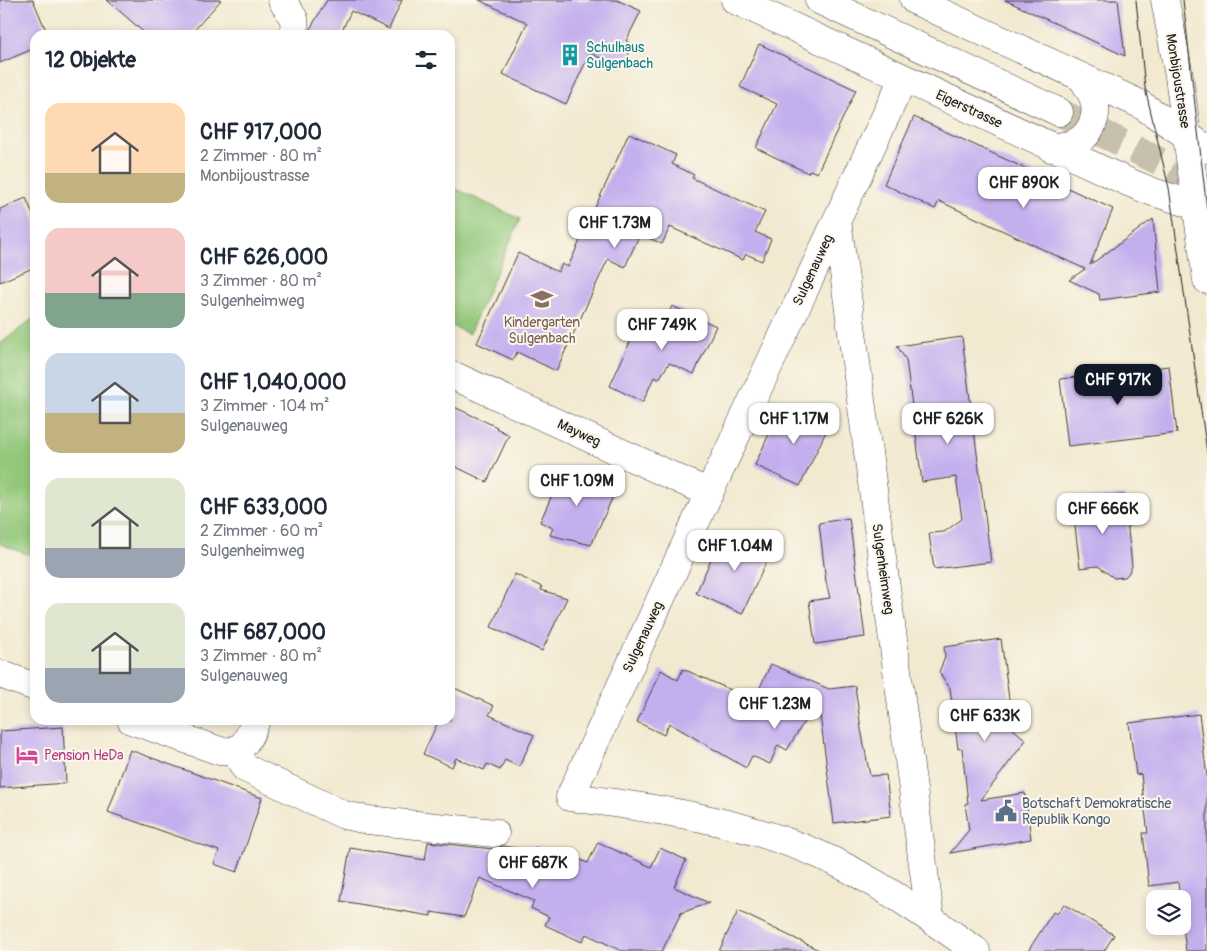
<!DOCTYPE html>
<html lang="de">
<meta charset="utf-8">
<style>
:root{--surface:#fff;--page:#f6f6f7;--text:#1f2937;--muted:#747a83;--accent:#111827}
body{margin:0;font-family:Pangolin,sans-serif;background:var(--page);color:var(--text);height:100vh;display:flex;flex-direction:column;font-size:19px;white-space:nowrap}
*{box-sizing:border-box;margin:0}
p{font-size:16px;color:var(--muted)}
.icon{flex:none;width:28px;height:28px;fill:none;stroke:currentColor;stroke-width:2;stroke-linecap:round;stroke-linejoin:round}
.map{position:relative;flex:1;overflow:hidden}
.drawer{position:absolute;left:30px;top:30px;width:425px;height:695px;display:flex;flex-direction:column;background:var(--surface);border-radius:15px;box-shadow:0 2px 8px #0003}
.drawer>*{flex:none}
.controls{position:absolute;left:1146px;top:890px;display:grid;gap:10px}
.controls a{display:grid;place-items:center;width:45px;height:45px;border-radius:10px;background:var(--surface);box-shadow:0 2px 8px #0003;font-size:25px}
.price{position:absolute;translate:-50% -42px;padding:0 11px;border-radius:10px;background:#fff;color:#222;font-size:16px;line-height:32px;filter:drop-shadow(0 1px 2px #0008)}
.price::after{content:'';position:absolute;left:50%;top:30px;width:15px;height:11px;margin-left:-8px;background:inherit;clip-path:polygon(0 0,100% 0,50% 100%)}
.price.on{background:var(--accent);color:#fff}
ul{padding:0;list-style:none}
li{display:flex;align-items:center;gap:15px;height:125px;padding:0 15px}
li span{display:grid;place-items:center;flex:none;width:140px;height:100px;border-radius:15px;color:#555}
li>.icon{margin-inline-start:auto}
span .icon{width:60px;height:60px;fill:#fffc;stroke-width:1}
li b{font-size:21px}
h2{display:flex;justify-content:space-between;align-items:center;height:60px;padding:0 15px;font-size:21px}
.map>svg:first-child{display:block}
.green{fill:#93c87a;stroke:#58724b}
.building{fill:#c4afee}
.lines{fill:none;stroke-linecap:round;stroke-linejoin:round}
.major-tunnel{stroke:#c7c0ac;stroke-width:28;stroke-dasharray:28 14;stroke-linecap:butt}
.minor-casing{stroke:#3c3b37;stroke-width:29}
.major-casing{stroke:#3c3b37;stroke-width:29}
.minor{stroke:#fff;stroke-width:28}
.major{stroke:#fff;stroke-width:28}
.tram{stroke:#1c1c1c;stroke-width:1}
.labels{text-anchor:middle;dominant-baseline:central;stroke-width:4;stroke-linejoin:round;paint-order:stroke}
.culture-label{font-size:14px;fill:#0d838f;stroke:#fbf7ec;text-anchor:start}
.street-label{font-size:14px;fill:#1c1c1c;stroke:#fbf7ec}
.education-label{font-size:14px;fill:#785e54;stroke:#fbf7ec}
.hotel-label{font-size:14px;fill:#b23c85;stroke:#fbf7ec;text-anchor:start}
.service-label{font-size:14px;fill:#4e5e75;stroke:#fbf7ec;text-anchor:start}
</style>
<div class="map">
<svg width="1207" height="951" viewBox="0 0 1207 951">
<rect width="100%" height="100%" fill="#fbf7ec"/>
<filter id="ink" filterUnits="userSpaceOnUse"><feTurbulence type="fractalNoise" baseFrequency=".02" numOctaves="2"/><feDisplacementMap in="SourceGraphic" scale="10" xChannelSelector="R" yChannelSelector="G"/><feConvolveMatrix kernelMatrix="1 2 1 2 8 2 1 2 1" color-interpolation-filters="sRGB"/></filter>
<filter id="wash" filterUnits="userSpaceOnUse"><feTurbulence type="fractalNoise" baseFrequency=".0096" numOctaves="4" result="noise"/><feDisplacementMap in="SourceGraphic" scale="20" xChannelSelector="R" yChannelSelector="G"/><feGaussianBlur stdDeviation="1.12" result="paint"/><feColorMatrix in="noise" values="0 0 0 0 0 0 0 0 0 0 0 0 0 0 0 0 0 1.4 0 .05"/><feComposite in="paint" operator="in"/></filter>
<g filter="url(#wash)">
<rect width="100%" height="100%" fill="#f2e9d0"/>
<g class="green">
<polygon points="450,186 520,219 469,334 450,325"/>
<polygon points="35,317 35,557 0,544 0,344"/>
</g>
<g id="blocks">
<g class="building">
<polygon points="0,0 33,0 48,35 35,35 35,48 0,63"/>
<polygon points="107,0 221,0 190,35 147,35"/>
<polygon points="327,0 402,0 389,29 351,11 340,35 310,35 310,29"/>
<polygon points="479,0 617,0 641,11 626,41 633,45 622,68 590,53 566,104 503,74 527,23"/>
<polygon points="1005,0 1118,0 1125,56"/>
<polygon points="759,44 856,90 817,173 810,170 808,173 756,148 777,104 740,87"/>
<polygon points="914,117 1113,209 1090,265 1153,219 1160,292 1100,300 1099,294 1069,280 1085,269 939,201 935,209 884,184"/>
<polygon points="629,133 676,155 672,164 694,175 692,178 765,212 755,232 771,239 762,261 746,254 743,260 670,227 662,244 640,234 625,267 608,259 556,371 517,352 513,360 477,343 518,253 558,272 562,264 568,267"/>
<polygon points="26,198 35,219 35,267 0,282 0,209"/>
<polygon points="672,306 716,326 694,374 669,363 659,379 654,377 643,402 610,386 638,324 653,330 660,314 667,317"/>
<polygon points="962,337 991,562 934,569 929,533 944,532 962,519 956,477 922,482 906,360 897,346"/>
<polygon points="1169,366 1177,433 1068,446 1060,379"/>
<polygon points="450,405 497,427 496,428 509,435 487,482 450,464"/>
<polygon points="806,407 832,419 800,486 755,465 774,423"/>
<polygon points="564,468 594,476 591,481 615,492 591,545 550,535 553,528 540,522"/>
<polygon points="1124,495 1132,566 1128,574 1125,577 1114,578 1098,566 1080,568 1072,501"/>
<polygon points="849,518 865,637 815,644 809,601 830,598 826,582 819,523"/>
<polygon points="747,534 774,546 742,614 696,593 721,537 741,547"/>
<polygon points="515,574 542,587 541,590 567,598 542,651 491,627"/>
<polygon points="1001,639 1013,729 1026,740 981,800 1025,793 1031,839 950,853 969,830 965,804 968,803 962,748 958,749 950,688 939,672 945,657 944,647"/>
<polygon points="771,664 829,689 855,686 861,729 870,776 886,775 891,816 834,823 818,699 787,750 778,745 770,764 752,756 746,768 669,723 664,735 637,722 661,670 678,680 683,669 754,700"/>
<polygon points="450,686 494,706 489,715 534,735 519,767 505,760 500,770 487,764 484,770 456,758 452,767 423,754 439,720 450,720"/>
<polygon points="1199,714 1207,777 1207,951 1186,951 1182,920 1182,899 1180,899 1178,882 1149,886 1143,833 1148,833 1144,803 1141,774 1136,775 1129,723"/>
<polygon points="63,727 66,783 0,788 0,731"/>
<polygon points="130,750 262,798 237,872 214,864 219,851 108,812"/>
<polygon points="428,842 493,849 503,846 533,851 535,847 555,857 556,855 574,863 576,858 588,863 598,842 651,867 660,848 686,860 674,887 709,903 681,913 662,951 622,951 586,934 582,942 545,925 549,917 531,908 534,901 480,878 464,917 431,912 431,916 341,901 350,848 425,860"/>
<polygon points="1064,904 1114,935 1104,951 1028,951 1053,912 1057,914"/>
<polygon points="738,911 821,951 719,951"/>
</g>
</g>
</g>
<g filter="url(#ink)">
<use href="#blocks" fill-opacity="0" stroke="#3c3b37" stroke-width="1"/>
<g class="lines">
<polyline class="major-tunnel" points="1059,112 1179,171 1207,182"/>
<g class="minor-casing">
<g id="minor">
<polyline points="282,0 294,19 295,35"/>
<polyline points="1165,0 1179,76 1187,137"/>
<path d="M903,79l-194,414 -139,304c85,11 169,23 248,57 57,25 107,61 158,97"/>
<polyline points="837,220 930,917"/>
<polyline points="450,374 709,493"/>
<polyline points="0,674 35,687"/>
<path d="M131,720l89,31c24,3 28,-12 36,-31"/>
<polyline points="235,751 245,768 344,815 368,820 495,833"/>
</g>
</g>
<g class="major-casing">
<g id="major">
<polyline points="735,0 1128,182 1153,192 1207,209"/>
<polyline points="819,0 1059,112"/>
<polyline points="914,0 1140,104 1207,149"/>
<polyline points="1187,137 1207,280"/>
<path d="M1051,148c8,-2 16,-2 23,-5 16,-6 25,-27 20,-43 -2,-7 -7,-14 -11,-21"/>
</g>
</g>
<use href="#minor" class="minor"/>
<use href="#major" class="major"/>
<g class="tram">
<polyline points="1136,0 1145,88 1169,188 1207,452"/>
<polyline points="1183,0 1207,210"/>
</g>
</g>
</g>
<defs>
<g id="building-bare" transform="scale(1.725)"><path d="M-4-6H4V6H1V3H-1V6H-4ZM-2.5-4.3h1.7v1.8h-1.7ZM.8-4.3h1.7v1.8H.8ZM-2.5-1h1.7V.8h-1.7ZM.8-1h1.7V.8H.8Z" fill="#0f9aa8" stroke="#fbf7ec" stroke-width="2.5" paint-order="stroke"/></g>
<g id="school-bare" transform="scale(1.725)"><path d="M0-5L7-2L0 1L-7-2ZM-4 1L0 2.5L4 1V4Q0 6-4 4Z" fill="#8d6e63" stroke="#fbf7ec" stroke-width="2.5" paint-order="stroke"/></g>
<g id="hotel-bare" transform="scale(1.725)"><path d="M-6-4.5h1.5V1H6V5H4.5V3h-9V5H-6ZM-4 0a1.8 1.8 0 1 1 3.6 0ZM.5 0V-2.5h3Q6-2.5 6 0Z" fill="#d1479c" stroke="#fbf7ec" stroke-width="2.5" paint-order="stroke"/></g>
<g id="civic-bare" transform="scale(1.725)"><path d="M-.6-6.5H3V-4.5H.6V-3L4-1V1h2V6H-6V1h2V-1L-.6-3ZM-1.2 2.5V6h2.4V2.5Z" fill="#5c6f8a" stroke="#fbf7ec" stroke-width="2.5" paint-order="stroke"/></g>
</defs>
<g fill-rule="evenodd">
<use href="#building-bare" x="570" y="55"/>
<use href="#school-bare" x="542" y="299"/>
<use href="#hotel-bare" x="27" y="755"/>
<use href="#civic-bare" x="1006" y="811"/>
</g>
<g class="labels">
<g class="culture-label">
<text x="586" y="47">Schulhaus<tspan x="586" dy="16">Sulgenbach</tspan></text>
</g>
<g class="street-label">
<text transform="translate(1178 81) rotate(81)">Monbijoustrasse</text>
<text transform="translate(969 109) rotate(25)">Eigerstrasse</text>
<text transform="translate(813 270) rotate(-65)">Sulgenauweg</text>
<text transform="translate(579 433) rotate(25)">Mayweg</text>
<text transform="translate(883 569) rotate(82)">Sulgenheimweg</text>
<text transform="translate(643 637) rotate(-65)">Sulgenauweg</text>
</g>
<g class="education-label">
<text x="542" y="322">Kindergarten<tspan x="542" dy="16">Sulgenbach</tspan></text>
</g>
<g class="hotel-label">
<text x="44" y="755">Pension HeDa</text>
</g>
<g class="service-label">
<text x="1022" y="803">Botschaft Demokratische<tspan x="1022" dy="16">Republik Kongo</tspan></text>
</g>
</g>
</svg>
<div class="controls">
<a><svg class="icon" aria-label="layers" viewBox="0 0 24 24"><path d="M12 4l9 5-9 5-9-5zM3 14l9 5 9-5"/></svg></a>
</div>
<b class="price" style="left:1024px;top:209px">CHF 890K</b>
<b class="price" style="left:615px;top:249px">CHF 1.73M</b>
<b class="price" style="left:662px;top:351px">CHF 749K</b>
<b class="price on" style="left:1118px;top:406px">CHF 917K</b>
<b class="price" style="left:794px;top:445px">CHF 1.17M</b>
<b class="price" style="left:948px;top:445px">CHF 626K</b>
<b class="price" style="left:577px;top:507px">CHF 1.09M</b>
<b class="price" style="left:1103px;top:535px">CHF 666K</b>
<b class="price" style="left:735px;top:572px">CHF 1.04M</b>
<b class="price" style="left:775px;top:730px">CHF 1.23M</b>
<b class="price" style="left:985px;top:742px">CHF 633K</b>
<b class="price" style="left:533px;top:889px">CHF 687K</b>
<section class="drawer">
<h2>12 Objekte<svg class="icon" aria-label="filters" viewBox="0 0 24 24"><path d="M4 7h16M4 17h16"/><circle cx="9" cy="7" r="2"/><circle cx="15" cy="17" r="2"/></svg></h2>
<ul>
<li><span style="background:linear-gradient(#ffd9b3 70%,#c2b280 0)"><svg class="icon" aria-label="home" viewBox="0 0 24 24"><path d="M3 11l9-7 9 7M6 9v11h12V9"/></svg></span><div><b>CHF 917,000</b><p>2 Zimmer · 80 m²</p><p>Monbijoustrasse</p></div></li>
<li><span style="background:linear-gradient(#f6c9c9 65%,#7fa58c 0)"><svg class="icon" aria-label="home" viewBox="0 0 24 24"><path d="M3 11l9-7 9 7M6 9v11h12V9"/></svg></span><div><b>CHF 626,000</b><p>3 Zimmer · 80 m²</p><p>Sulgenheimweg</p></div></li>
<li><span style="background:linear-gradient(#c9d6e8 60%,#c2b280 0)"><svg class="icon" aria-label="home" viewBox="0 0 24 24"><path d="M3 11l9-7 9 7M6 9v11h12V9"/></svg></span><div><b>CHF 1,040,000</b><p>3 Zimmer · 104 m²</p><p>Sulgenauweg</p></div></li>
<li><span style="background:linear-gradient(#dfe7d0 70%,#9aa5b1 0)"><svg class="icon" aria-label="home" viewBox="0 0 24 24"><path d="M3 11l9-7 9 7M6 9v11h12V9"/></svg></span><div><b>CHF 633,000</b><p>2 Zimmer · 60 m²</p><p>Sulgenheimweg</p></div></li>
<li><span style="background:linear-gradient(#dfe7d0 65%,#9aa5b1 0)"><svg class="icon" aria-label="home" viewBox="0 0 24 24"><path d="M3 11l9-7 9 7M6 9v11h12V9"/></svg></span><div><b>CHF 687,000</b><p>3 Zimmer · 80 m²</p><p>Sulgenauweg</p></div></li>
</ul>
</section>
</div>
